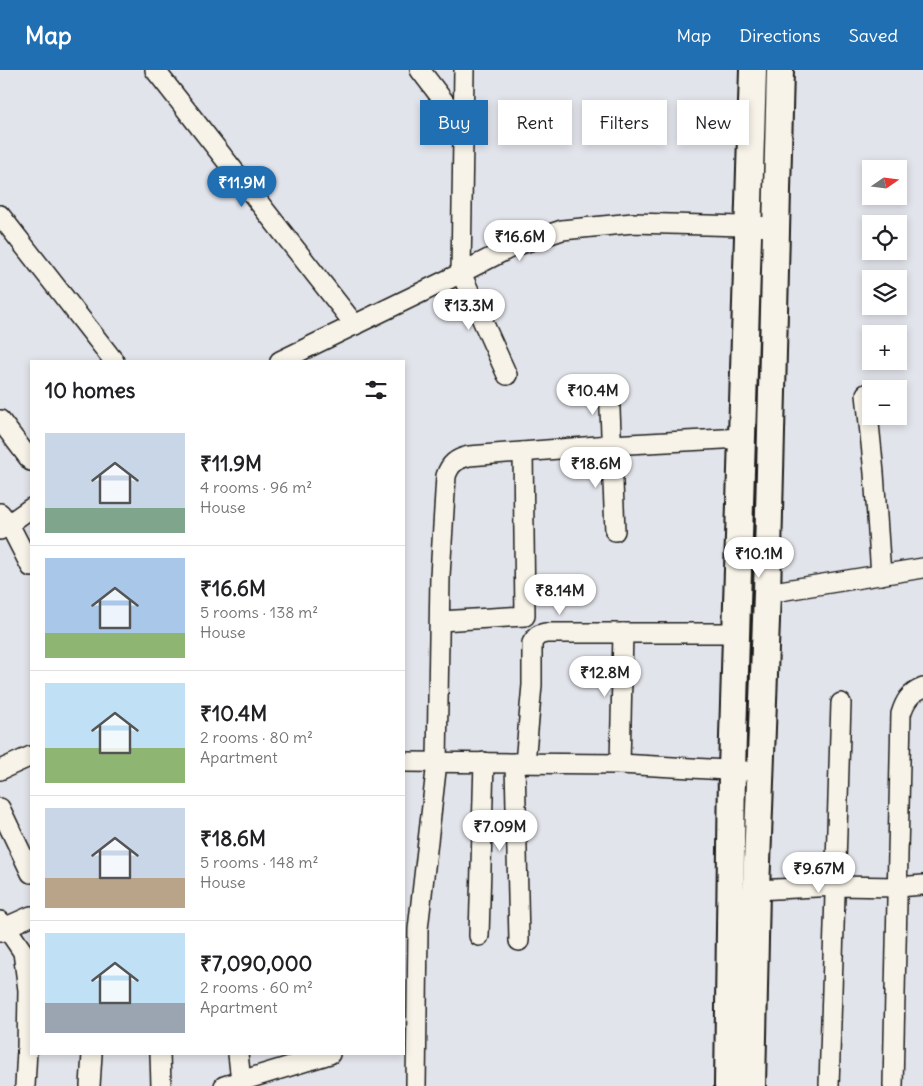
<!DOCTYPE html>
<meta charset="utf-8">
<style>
:root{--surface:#fff;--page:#f6f6f6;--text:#202124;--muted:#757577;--line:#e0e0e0;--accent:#1f6fb2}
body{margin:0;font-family:Delius,sans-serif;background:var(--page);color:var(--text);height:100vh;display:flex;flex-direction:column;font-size:19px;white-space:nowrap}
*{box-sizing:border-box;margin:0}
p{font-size:16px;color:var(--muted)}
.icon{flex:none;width:28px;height:28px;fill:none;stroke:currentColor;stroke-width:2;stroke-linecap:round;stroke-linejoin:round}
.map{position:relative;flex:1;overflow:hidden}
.panel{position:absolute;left:30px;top:290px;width:375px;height:695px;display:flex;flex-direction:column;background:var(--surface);border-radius:0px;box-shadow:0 2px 8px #0003}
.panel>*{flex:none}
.hud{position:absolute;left:420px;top:30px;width:428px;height:45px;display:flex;gap:10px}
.needle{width:32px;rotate:76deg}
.fabs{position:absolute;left:862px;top:90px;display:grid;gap:10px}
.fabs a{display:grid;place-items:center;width:45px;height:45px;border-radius:0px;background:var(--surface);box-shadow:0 2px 8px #0003;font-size:25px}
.price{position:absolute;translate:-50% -42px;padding:0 11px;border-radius:18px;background:#fff;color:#222;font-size:16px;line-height:32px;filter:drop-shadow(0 1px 2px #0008)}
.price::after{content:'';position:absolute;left:50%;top:30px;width:15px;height:11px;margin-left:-8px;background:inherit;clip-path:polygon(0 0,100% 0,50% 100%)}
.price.current{background:var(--accent);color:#fff}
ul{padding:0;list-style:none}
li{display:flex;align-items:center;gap:15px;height:125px;padding:0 15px}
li+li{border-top:1px solid var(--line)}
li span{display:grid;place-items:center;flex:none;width:140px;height:100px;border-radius:0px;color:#555}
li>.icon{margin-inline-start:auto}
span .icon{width:60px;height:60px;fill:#fffc;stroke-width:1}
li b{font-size:21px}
h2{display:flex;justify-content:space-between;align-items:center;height:60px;padding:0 15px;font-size:21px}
.pill{padding:0 18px;border-radius:0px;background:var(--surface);box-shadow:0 2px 8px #0003;font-size:18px;line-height:45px}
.pill.current{background:var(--accent);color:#fff}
header{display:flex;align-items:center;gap:30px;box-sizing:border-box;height:70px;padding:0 25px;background:var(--accent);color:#fff}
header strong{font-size:24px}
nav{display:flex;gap:28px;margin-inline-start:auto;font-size:18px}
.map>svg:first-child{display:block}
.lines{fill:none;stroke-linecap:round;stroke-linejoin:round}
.street-casing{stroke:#1c1c1c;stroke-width:22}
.secondary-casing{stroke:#1c1c1c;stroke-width:30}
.street{stroke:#f7f3e8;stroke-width:19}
.secondary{stroke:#f7f3e8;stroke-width:26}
</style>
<header>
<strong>Map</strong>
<nav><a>Map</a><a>Directions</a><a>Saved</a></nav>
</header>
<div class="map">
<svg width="923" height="1016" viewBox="0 0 923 1016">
<rect width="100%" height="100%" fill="#e2e4eb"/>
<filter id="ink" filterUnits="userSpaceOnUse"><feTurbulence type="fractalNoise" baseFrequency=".02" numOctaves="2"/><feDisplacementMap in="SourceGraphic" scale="10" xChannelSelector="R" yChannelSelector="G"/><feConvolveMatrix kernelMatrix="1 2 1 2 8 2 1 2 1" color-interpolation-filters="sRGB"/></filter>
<g filter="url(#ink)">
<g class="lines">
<g class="street-casing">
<g id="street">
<polyline points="155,0 355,255"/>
<polyline points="420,0 462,55"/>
<polyline points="464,0 461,203 507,305"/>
<polyline points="0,145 114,291"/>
<polyline points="280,291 447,210 512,177 562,160 633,153 776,157"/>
<polyline points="609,315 615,461"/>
<polyline points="866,324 874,403 881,505"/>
<polyline points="0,350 31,391"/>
<polyline points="0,443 9,454 31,497"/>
<polyline points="0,460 31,438"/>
<polyline points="767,523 923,498"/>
<polyline points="440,551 525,546 523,382"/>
<polyline points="404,692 620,694 762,702"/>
<polyline points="515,693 519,871"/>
<path d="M525,693l7,-78v-42c4,-7 7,-9 14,-10h191"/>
<polyline points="620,694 623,563"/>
<polyline points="0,700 31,686"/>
<polyline points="0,738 31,803"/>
<polyline points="756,820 836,816 898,817 923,815"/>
<polyline points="0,851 6,857 23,882 28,920 27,980 25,1016"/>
<polyline points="0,862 6,857 31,846"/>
<polyline points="479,866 484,692"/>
<polyline points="160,984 161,1016"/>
<polyline points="238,984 241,1011"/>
<polyline points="90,1016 92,984"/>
<polyline points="224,1016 330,984"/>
<path d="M416,1016l2,-157 19,-167 3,-186 6,-100c4,-12 10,-17 23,-20l141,-11 132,-7"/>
<polyline points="829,1016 841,633"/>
<path d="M893,1016l8,-372c4,-13 9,-21 22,-26"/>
</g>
</g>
<g class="secondary-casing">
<g id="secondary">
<polyline points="728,1016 732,700 753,0"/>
<polyline points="752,1016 756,820 767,523 780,0"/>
</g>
</g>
<use href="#street" class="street"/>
<use href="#secondary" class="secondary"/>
</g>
</g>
</svg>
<div class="fabs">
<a><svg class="needle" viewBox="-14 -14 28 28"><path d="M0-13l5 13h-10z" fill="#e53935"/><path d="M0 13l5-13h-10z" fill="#757577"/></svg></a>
<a><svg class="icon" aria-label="locate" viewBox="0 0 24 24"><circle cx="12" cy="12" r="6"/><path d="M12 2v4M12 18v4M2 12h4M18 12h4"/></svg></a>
<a><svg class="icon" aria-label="layers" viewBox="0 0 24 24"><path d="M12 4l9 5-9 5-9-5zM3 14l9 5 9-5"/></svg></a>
<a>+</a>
<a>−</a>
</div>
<b class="price current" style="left:242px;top:138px">₹11.9M</b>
<b class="price" style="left:520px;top:192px">₹16.6M</b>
<b class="price" style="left:469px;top:261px">₹13.3M</b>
<b class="price" style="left:593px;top:346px">₹10.4M</b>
<b class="price" style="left:596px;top:419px">₹18.6M</b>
<b class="price" style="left:759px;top:509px">₹10.1M</b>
<b class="price" style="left:560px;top:546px">₹8.14M</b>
<b class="price" style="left:605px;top:628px">₹12.8M</b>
<b class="price" style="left:500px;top:782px">₹7.09M</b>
<b class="price" style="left:819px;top:824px">₹9.67M</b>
<div class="hud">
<a class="pill current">Buy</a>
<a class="pill">Rent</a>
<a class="pill">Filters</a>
<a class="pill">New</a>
</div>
<section class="panel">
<h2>10 homes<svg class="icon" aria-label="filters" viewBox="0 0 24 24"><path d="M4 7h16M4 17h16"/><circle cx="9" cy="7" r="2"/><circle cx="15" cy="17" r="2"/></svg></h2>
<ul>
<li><span style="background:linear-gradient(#c9d6e8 75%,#7fa58c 0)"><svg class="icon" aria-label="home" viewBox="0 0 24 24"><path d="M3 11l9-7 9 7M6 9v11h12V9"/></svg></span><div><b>₹11.9M</b><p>4 rooms · 96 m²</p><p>House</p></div></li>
<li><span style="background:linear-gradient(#a9c7e8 75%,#8fb573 0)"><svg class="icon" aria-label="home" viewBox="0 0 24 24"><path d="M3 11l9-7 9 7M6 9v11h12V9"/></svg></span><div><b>₹16.6M</b><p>5 rooms · 138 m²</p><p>House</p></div></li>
<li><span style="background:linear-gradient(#bfe0f5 65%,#8fb573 0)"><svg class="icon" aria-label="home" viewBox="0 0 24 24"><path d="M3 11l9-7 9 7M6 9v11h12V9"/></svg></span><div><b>₹10.4M</b><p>2 rooms · 80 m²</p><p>Apartment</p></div></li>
<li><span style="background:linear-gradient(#c9d6e8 70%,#b9a48a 0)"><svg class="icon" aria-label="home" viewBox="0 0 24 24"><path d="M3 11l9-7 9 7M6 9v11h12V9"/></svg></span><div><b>₹18.6M</b><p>5 rooms · 148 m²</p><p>House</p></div></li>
<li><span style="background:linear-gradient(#bfe0f5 70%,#9aa5b1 0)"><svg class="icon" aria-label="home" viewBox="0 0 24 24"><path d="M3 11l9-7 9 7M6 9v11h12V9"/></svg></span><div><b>₹7,090,000</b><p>2 rooms · 60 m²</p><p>Apartment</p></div></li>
</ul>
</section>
</div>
